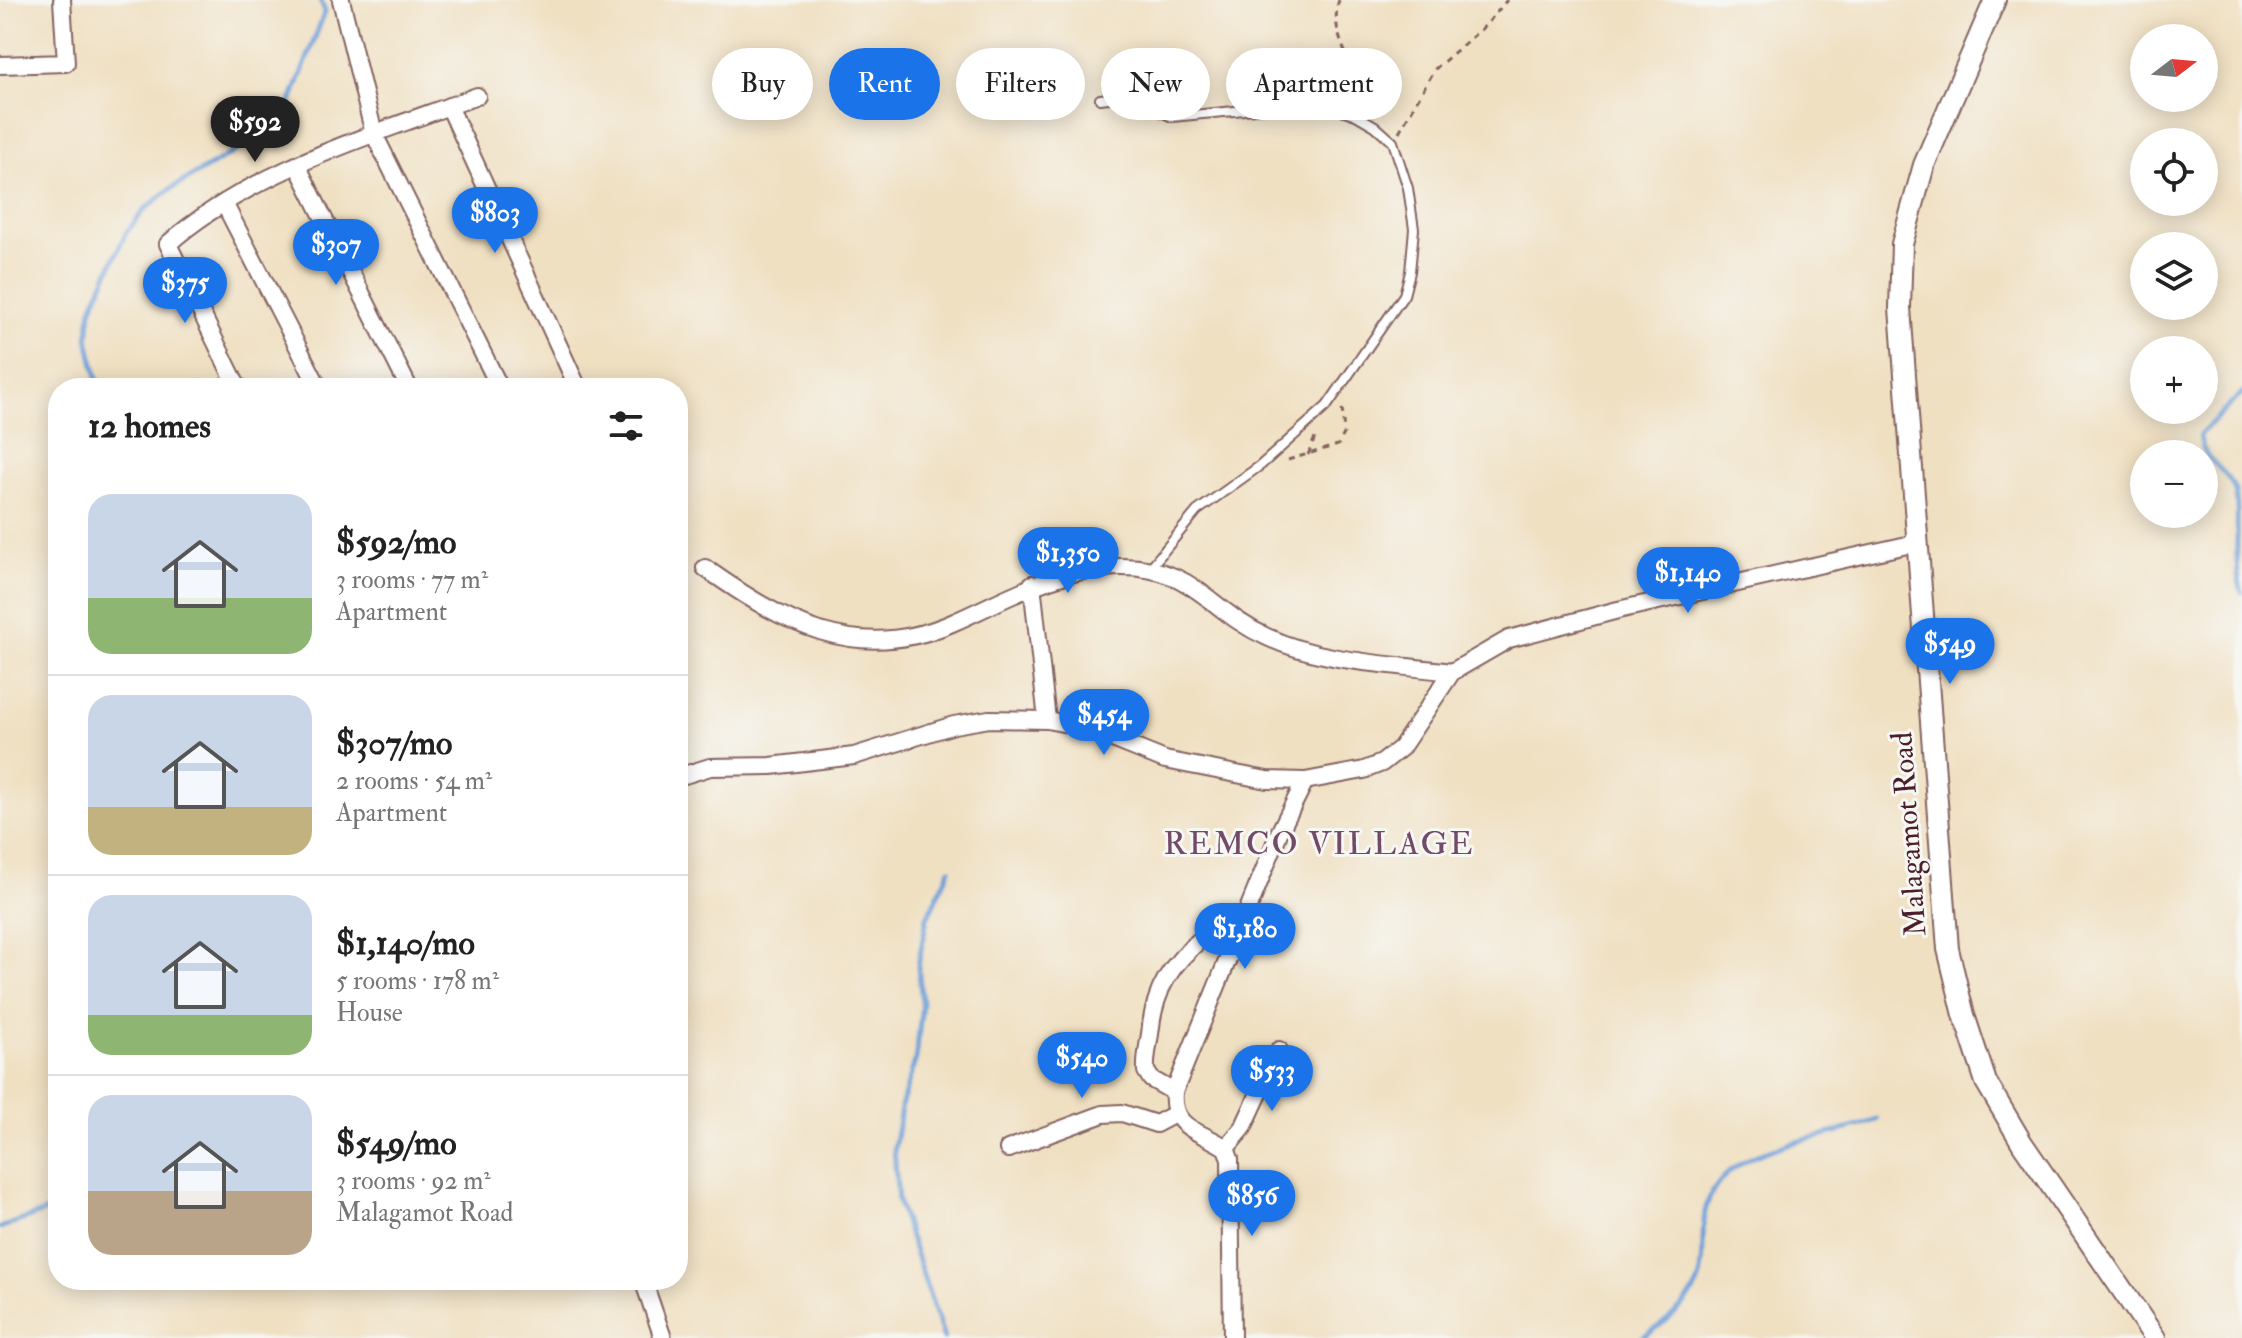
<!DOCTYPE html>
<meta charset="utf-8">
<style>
:root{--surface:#fff;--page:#f2f2f2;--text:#222;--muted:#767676;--line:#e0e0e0;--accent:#1a73e8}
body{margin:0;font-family:"IM FELL Double Pica",serif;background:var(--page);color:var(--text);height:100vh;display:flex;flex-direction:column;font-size:30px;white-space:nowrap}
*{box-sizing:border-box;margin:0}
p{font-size:26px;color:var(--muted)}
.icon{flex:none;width:44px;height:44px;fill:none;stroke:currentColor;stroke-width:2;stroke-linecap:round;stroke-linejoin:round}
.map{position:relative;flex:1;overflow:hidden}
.sheet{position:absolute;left:48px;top:378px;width:640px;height:912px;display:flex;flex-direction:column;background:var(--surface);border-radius:32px;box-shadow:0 4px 20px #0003}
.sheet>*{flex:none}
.top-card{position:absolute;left:712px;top:48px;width:760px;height:72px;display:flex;gap:16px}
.needle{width:52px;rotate:74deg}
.fabs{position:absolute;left:2130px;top:24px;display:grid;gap:16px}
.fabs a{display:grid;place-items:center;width:88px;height:88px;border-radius:50%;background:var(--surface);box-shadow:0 4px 20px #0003;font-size:40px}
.price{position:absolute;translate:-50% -68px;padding:0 18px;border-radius:28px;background:var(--accent);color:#fff;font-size:26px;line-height:52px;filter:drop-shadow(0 2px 4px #0008)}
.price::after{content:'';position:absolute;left:50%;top:48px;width:24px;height:18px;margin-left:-12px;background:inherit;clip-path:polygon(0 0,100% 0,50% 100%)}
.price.on{background:#222;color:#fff}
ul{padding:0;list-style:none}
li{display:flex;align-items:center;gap:24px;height:200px;padding:0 40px}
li+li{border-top:2px solid var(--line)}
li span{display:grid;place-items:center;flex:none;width:224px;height:160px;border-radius:24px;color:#555}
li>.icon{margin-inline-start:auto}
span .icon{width:96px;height:96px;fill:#fffc;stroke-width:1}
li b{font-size:34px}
h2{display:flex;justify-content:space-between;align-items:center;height:96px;padding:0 40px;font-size:34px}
.chip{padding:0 28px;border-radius:36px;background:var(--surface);box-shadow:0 4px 20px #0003;font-size:28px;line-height:72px}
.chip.on{background:var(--accent);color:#fff}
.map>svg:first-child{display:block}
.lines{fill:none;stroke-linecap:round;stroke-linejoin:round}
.stream{stroke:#6d9fd8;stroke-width:5}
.service-casing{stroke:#846360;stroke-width:12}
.minor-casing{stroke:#846360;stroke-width:20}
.tertiary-casing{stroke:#846360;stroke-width:24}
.path{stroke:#846360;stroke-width:3;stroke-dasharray:6 6;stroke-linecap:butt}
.service{stroke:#fff;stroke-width:8}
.minor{stroke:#fff;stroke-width:16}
.tertiary{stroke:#fff;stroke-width:20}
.labels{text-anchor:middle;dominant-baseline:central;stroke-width:6;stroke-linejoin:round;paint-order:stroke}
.street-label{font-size:30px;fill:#4a1f2b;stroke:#f6f6f2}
.neighbourhood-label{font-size:32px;letter-spacing:2px;fill:#724b69;stroke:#f6f6f2}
</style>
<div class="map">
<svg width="2242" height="1338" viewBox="0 0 2242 1338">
<rect width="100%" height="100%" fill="#f6f6f2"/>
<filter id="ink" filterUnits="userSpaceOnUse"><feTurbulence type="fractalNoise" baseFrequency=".0125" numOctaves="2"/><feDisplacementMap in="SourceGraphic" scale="16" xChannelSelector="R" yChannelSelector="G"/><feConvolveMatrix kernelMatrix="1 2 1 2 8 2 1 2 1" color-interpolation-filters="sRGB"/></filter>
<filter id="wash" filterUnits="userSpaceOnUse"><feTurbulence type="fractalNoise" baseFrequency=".006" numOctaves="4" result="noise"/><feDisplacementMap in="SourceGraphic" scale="32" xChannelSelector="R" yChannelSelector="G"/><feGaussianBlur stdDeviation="1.8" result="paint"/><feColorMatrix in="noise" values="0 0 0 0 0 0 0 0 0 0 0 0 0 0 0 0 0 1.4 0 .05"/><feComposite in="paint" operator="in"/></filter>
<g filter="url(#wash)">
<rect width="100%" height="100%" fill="#f0e0c2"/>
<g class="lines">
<g class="stream">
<polyline points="99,388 88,339 91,310 126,233 145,209 169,190 283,123 325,11 320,0"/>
<path d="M2242,393l-42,41c1,28 28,34 35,57 7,33 -4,67 7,101"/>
<polyline points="0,1228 58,1207"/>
<polyline points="944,1338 898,1201 894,1149 902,1103 916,1058 922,1003 918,966 927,918 950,869"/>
<path d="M1641,1338c21,-12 53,-37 59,-61 9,-38 -9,-69 27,-103 34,-32 105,-37 150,-54"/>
</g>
</g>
</g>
<g filter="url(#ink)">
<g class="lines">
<g class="service-casing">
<polyline id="service" points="1100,99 1127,96 1172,117 1297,105 1330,106 1356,115 1375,126 1393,142 1408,188 1414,229 1410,272 1404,295 1327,406 1261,465 1197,511 1150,568"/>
</g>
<g class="minor-casing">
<g id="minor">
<polyline points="341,0 374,134 500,388"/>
<polyline points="0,65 66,63 62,0"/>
<polyline points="449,106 578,388"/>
<polyline points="298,167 409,388"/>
<polyline points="224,203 319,388"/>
<path d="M238,388l-70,-144c82,-73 207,-110 309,-148"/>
<path d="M705,568c77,54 151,97 247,55 55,-24 102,-54 165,-56 78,-2 90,43 150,70 56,26 125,27 185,35"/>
<polyline points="1032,584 1047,720"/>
<polyline points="678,777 710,767 771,766 854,756 954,725 989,719 1047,720 1083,727 1165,760 1267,780 1305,781 1364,770 1382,763 1401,748 1452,672 1509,639 1618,610 1916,543"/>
<path d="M1174,1092l-23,-13 -5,-8c-1,-12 2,-24 4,-37 4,-45 21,-71 56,-99"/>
<polyline points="1226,1148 1243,1128 1279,1050"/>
<polyline points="1008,1149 1103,1114 1122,1113 1156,1124 1175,1114"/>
<polyline points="643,1280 663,1338"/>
<path d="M1232,1338l-2,-179 -4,-11c-24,-17 -56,-18 -52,-56l105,-259 26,-52"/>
</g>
</g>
<g class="tertiary-casing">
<polyline id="tertiary" points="1995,0 1924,165 1902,244 1900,308 1948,949 1964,1015 1986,1082 2022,1143 2155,1338"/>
</g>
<g class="path">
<path d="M1339,0c-13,37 24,81 40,113"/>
<polyline points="1399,132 1435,69 1486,25 1507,0"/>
<polyline points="1308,455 1316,435"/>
<polyline points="1288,460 1338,445 1344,434 1342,406"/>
</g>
<use href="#service" class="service"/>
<use href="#minor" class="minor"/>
<use href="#tertiary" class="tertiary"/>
</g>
</g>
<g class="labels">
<g class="street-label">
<text transform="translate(1909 834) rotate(-94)">Malagamot Road</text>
</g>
<g class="neighbourhood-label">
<text x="1319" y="844">REMCO VILLAGE</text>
</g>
</g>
</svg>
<div class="fabs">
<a><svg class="needle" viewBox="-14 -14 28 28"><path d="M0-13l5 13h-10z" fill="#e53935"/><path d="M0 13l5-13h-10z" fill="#767676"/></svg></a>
<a><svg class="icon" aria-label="locate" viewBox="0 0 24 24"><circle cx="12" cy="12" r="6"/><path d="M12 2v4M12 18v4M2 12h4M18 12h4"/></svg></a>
<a><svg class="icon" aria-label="layers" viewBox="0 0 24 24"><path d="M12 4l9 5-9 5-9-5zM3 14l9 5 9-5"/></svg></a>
<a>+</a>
<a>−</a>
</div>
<b class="price on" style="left:255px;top:164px">$592</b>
<b class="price" style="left:495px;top:255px">$803</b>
<b class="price" style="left:336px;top:287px">$307</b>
<b class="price" style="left:185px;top:325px">$375</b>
<b class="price" style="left:1068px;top:595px">$1,350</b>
<b class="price" style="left:1688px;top:615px">$1,140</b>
<b class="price" style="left:1950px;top:686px">$549</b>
<b class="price" style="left:1104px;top:757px">$454</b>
<b class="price" style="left:1245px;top:971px">$1,180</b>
<b class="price" style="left:1082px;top:1100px">$540</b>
<b class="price" style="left:1272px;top:1113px">$533</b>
<b class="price" style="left:1252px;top:1238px">$856</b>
<div class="top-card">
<a class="chip">Buy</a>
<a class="chip on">Rent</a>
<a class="chip">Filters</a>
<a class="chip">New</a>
<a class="chip">Apartment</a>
</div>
<section class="sheet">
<h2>12 homes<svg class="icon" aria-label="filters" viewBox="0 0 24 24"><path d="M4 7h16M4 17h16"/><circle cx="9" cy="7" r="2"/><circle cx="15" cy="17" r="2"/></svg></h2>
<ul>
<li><span style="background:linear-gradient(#c9d6e8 65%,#8fb573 0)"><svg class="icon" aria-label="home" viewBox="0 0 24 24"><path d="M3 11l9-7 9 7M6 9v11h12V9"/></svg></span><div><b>$592/mo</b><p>3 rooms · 77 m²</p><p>Apartment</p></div></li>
<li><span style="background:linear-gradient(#c9d6e8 70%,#c2b280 0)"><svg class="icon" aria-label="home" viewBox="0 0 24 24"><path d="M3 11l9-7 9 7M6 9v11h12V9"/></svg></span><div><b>$307/mo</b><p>2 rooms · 54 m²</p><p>Apartment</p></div></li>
<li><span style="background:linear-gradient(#c9d6e8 75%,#8fb573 0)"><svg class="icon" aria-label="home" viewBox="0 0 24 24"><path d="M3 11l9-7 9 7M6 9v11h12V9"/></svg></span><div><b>$1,140/mo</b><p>5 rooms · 178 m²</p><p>House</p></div></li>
<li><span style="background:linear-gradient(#c9d6e8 60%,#b9a48a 0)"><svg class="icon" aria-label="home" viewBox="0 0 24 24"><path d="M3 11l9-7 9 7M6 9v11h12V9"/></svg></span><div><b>$549/mo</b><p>3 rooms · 92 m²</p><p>Malagamot Road</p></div></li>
</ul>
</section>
</div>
